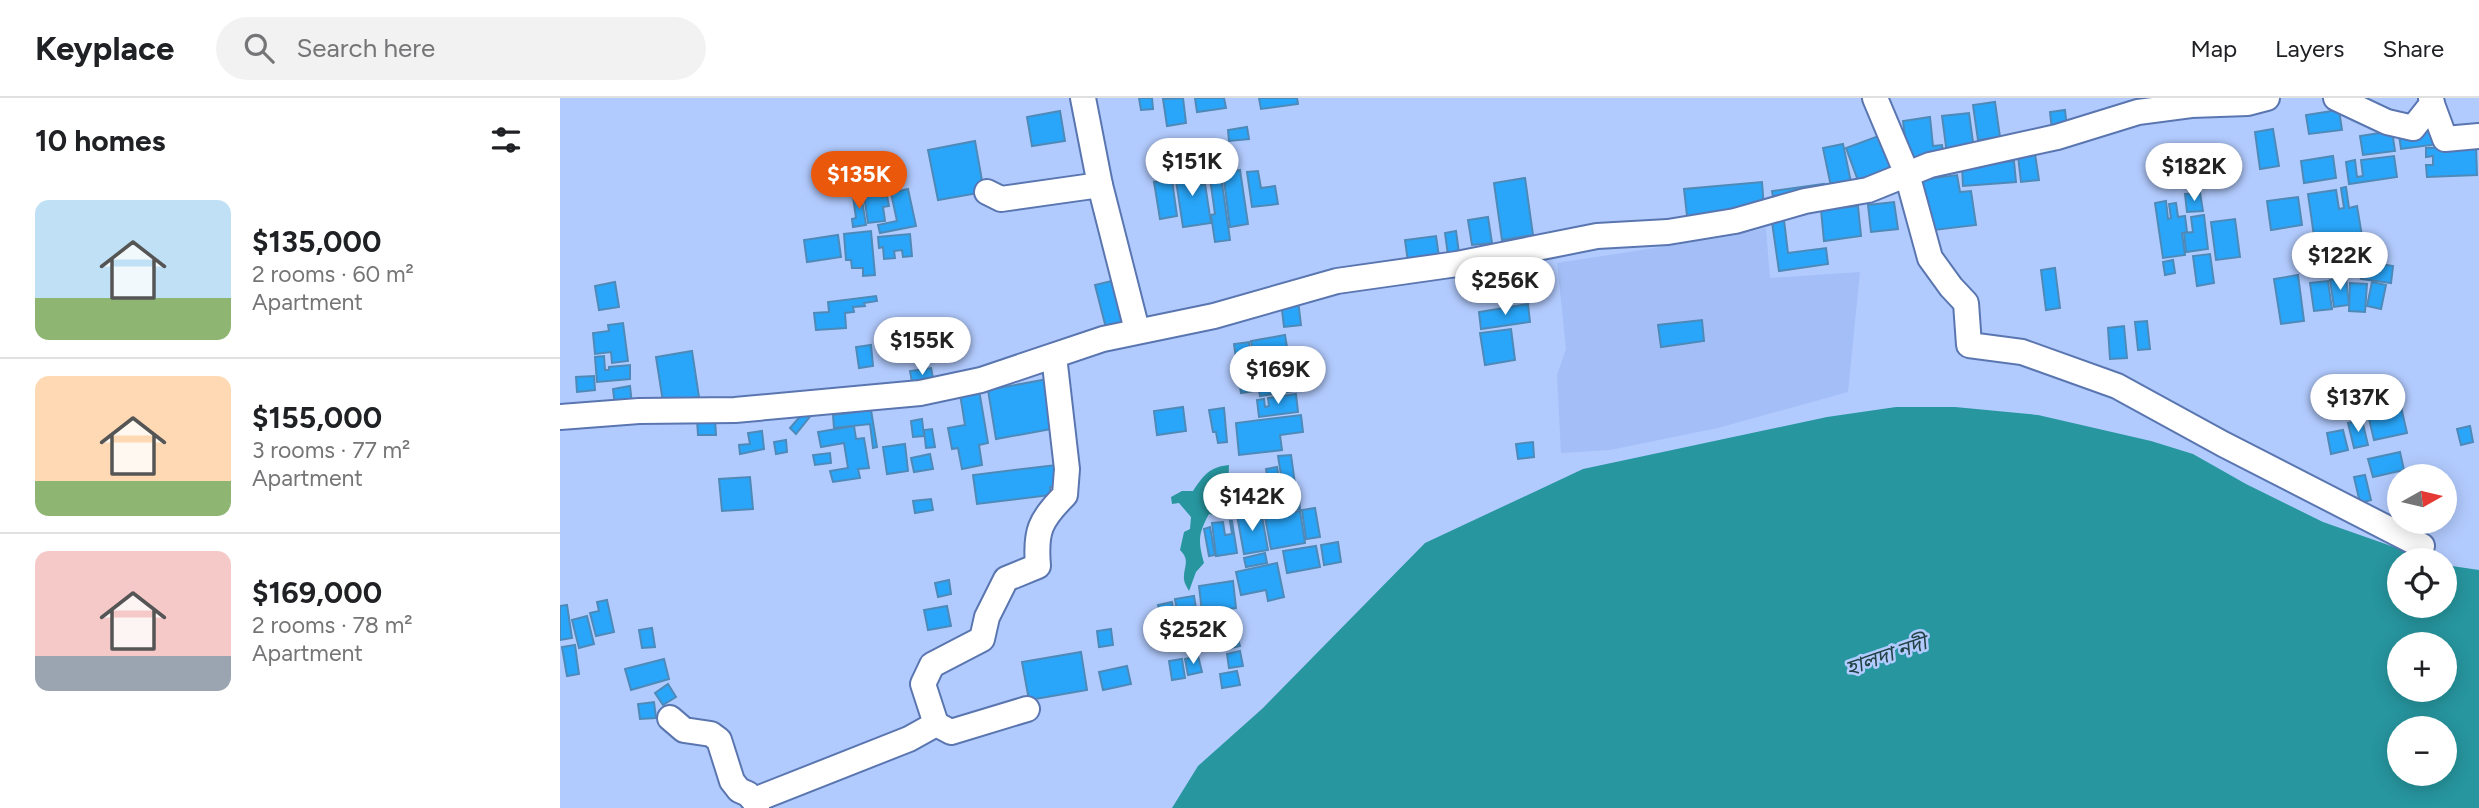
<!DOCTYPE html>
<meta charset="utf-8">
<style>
:root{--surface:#fff;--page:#f2f2f2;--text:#202124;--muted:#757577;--line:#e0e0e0;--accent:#ea580c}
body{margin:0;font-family:Figtree,"Noto Sans Bengali",sans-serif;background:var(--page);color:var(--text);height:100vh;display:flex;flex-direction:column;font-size:26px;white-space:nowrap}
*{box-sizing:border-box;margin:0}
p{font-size:23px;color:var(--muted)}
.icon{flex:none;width:38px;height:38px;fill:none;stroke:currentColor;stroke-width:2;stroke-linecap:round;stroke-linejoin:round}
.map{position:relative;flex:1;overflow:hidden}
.sheet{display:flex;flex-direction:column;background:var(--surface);width:560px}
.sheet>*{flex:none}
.needle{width:46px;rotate:82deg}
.tools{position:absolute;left:1827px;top:366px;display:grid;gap:14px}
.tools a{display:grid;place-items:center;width:70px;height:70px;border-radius:50%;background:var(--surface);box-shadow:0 4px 18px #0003;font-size:35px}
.price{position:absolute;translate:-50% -60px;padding:0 16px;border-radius:24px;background:#fff;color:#222;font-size:23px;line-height:46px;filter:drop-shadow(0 2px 4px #0008)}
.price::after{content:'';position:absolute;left:50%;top:42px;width:21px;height:16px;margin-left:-10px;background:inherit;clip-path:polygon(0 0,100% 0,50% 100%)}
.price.on{background:var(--accent);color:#fff}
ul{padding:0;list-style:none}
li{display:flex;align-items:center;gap:21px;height:175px;padding:0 35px}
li+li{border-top:2px solid var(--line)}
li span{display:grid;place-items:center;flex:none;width:196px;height:140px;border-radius:14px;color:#555}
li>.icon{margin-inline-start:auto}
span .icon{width:84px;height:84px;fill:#fffc;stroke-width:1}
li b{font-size:30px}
h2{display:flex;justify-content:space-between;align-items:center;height:84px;padding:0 35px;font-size:30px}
header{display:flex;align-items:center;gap:42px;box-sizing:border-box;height:98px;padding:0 35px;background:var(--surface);border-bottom:2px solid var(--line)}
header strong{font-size:33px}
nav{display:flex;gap:38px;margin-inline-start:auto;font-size:24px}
.search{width:490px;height:63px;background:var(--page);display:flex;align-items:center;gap:18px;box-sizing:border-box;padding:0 24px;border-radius:38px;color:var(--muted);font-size:26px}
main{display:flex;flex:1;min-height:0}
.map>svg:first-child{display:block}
.built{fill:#a4bff7}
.water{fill:#27969f;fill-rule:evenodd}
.building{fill:#29a6f9;stroke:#4e8ab9;stroke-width:2}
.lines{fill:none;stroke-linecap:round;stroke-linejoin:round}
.minor-casing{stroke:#5a76b0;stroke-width:28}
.minor{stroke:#fff;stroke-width:24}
.labels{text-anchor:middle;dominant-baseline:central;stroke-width:5;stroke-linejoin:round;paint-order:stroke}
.water-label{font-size:21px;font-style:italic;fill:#224245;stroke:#b2cbfe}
</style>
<header>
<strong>Keyplace</strong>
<div class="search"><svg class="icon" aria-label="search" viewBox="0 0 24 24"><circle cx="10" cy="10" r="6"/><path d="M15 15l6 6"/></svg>Search here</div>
<nav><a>Map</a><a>Layers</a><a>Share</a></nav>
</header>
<main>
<section class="sheet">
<h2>10 homes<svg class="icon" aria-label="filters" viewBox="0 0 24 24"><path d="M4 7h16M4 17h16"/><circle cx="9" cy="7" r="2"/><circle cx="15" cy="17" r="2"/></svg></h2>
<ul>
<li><span style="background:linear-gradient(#bfe0f5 70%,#8fb573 0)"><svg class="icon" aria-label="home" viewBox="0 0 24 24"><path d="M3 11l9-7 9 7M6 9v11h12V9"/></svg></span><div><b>$135,000</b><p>2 rooms · 60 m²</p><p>Apartment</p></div></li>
<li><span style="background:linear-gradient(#ffd9b3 75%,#8fb573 0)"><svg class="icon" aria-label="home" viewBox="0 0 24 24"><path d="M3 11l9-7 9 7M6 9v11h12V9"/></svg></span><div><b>$155,000</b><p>3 rooms · 77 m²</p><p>Apartment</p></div></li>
<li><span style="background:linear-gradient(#f6c9c9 75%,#9aa5b1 0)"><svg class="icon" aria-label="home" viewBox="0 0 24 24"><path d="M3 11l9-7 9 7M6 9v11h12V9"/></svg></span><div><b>$169,000</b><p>2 rooms · 78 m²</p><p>Apartment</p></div></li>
</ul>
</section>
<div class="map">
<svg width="1919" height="710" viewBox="0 0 1919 710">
<rect width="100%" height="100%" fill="#b2cbfe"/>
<polygon class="built" points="1206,130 1210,180 1300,174 1288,294 1158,330 1050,352 1001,355 997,277 1006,251 997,165 1166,139"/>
<g class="water">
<path d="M1336,309h59l83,8 113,26 42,13 53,30 77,38 108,38h-32v46h46v-41l34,5v238h-1307l26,-42 65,-58 162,-165 158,-74 244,-52zM1839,546h46v46h-46zM1839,630h46v46h-46z"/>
<path d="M669,367l-1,22 -7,5 -4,24 -8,-2c-11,20 -11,27 -5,49l-8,9 -7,19c-2,-4 -5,-8 -5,-12 -1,-12 7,-18 -4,-29l4,-18 6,-3 1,-12 -12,-14 -7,1 -1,-7 11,-6h11c11,-16 16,-24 36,-26z"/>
</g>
<g class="building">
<polygon points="579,0 592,0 593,11 581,12"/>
<polygon points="623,0 626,25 607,28 603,1"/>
<polygon points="635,0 664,0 666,10 637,14"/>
<polygon points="699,0 737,0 738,6 701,11"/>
<polygon points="1435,4 1440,39 1418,42 1413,7"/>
<polygon points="1505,12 1507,30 1492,32 1490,14"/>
<polygon points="1779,12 1782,32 1749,36 1746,17"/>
<polygon points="500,13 505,43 472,48 467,19"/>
<polygon points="1409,15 1414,52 1387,56 1382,18"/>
<polygon points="1370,19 1373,48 1382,47 1384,60 1348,65 1343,23"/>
<polygon points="687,29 689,41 669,43 668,32"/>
<polygon points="1713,31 1719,68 1700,71 1695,34"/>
<polygon points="1877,32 1879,46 1841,51 1839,37"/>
<polygon points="1832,33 1835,53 1803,57 1800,38"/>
<polygon points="1324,36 1337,74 1300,88 1286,50"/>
<polygon points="415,43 424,94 378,102 368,52"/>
<polygon points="1283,46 1292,89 1272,93 1263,50"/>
<polygon points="1916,48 1917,77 1867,79 1866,67 1873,67 1873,58 1866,59 1866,50"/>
<polygon points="1475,56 1479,82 1461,84 1458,58"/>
<polygon points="1773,58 1776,80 1744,85 1741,63"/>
<polygon points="1834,58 1837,79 1789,86 1786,64 1795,62 1797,79 1803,78 1801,62"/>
<polygon points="1454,63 1456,84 1403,88 1402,68"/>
<polygon points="632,67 633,74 640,73 642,87 645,86 651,125 623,129 615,76 619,76 619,69"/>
<polygon points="680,72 688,126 670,129 663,75"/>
<polygon points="698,73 701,90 715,88 718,106 692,109 687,74"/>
<polygon points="318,75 322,99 327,98 329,108 323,109 325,123 308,125 301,77"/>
<polygon points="1397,77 1400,94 1411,93 1416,127 1366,133 1360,82"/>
<polygon points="661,78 670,142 655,144 651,117 655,116 650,80"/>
<polygon points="965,80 973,137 942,142 934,85"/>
<polygon points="612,82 617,118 600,121 594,84"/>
<polygon points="1202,84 1204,111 1127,118 1124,91"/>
<polygon points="1264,86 1265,96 1214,104 1212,93"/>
<polygon points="1786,89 1789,110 1797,108 1802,138 1755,145 1748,96 1776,92 1779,111 1784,110 1781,90"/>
<polygon points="297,90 300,90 306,127 293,129 292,121 296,120 293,98 298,97"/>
<polygon points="348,91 356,128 320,135 318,127 337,123 331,95"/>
<polygon points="1640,95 1643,113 1627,114 1625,96"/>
<polygon points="1738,99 1742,127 1711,132 1707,103"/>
<polygon points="1606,103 1608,121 1611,120 1609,106 1616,105 1618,119 1625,118 1627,134 1622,135 1625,157 1603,160 1595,105"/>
<polygon points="1334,104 1338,131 1311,134 1308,107"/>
<polygon points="1298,108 1301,138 1264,143 1261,112"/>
<polygon points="1644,117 1648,151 1626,154 1624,135 1633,134 1631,119"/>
<polygon points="928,119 932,145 912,147 908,122"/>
<polygon points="1675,121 1680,159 1656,162 1651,124"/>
<polygon points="1224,122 1228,155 1266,150 1268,166 1219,173 1212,124"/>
<polygon points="311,133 315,177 303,178 303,170 292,170 291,162 286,162 284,136"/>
<polygon points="896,133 899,155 888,157 885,135"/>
<polygon points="350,136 352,158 343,159 342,152 334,153 335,160 324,161 323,149 319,150 318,139"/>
<polygon points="278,137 281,159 247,164 244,142"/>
<polygon points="876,138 879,159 848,164 845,142"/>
<polygon points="1650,156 1654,185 1637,188 1633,158"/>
<polygon points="1613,162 1615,175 1605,177 1603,164"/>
<polygon points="1804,163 1833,168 1831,185 1801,181"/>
<polygon points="1495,170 1500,210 1486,212 1481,172"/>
<polygon points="1738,177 1744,223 1721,226 1714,181"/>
<polygon points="1786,179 1789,207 1774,209 1770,182"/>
<polygon points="556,182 567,225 546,230 535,187"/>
<polygon points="1768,183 1772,211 1754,213 1750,185"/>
<polygon points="55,184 59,209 39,212 35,188"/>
<polygon points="1812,184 1826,187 1821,211 1807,208"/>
<polygon points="1790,185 1807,186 1805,214 1789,213"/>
<polygon points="316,198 317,203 304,205 305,208 293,209 294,214 285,215 286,230 256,232 254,215 269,214 268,204"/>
<polygon points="738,202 741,227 724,229 721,204"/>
<polygon points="968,206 970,224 921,231 919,214"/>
<polygon points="1142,222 1144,243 1101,249 1098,227"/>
<polygon points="1587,223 1590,251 1578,252 1575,224"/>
<polygon points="63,225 68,263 52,265 51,254 35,256 33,235 49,233 48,227"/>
<polygon points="1564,228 1567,260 1550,261 1548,230"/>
<polygon points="951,231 955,262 925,267 920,235"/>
<polygon points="725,237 734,293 700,298 691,243"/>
<polygon points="689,244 695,293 681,295 674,246"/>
<polygon points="349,245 351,259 336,260 334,247"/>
<polygon points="311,247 313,268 299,270 296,249"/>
<polygon points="132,253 139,299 103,304 96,259"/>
<polygon points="44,258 45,272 49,272 49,269 70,267 70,281 37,284 35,259"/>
<polygon points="371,270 374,285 353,289 350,273"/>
<polygon points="34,278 35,292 17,294 16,279"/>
<polygon points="488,281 497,330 436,341 428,292"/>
<polygon points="70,288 72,306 55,308 53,291"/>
<polygon points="419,292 428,345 419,347 422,367 402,371 398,350 392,351 388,330 405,327 400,296"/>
<polygon points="736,296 738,314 699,319 697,302 704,301 705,309 709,308 708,300"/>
<polygon points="1839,300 1847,335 1814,342 1806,308"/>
<polygon points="251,306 256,311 236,336 230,330"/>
<polygon points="623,309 626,333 597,337 594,313"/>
<polygon points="664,310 667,344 658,345 656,334 653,334 649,312"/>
<polygon points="311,312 317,349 313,350 310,326 274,330 273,317"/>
<polygon points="741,317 743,334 720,337 722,352 679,357 676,325"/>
<polygon points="155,321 156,337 138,337 137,322"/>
<polygon points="362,321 364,338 353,339 351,323"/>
<polygon points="1802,322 1808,347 1794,350 1788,325"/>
<polygon points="294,328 296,341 304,340 309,370 298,371 300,380 273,384 270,373 288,370 284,345 261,349 258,334"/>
<polygon points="1910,328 1913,344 1901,347 1897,331"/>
<polygon points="372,331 375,349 366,350 364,332"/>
<polygon points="1783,332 1788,352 1771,356 1767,335"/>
<polygon points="202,333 204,351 180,356 179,347 190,346 188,335"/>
<polygon points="226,342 227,354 216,356 214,344"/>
<polygon points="973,344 974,359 958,361 956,346"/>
<polygon points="345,346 348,373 327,376 323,349"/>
<polygon points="1840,354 1844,372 1813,379 1808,361"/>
<polygon points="270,355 271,365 255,367 253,357"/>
<polygon points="370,356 373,371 354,374 351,360"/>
<polygon points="731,357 737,400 725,402 718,358"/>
<polygon points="496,367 498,388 490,389 491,397 417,406 413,377"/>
<polygon points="717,369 723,404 739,401 740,411 705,417 702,399 711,397 706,371"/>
<polygon points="1805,377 1811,402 1800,405 1794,379"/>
<polygon points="190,379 193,411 162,413 159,381"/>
<polygon points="371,401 373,412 355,415 353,403"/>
<polygon points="755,410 760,439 746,441 742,412"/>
<polygon points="701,413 708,452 684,456 677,417"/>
<polygon points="740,413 745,445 711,451 705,419"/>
<polygon points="670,423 672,423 677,455 656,458 652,425 663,424 665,437 672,436"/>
<polygon points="650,429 655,457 649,458 644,431"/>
<polygon points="778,444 781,464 764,467 761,447"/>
<polygon points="756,448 760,469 727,475 723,453"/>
<polygon points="705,455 707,465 686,469 684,460"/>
<polygon points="717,465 724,499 708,503 706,492 681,497 676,474"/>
<polygon points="389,482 391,496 378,499 375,485"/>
<polygon points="673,483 676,510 642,514 639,488"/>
<polygon points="634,498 637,517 618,519 615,501"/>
<polygon points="47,502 54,534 36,538 30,515 39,513 37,504"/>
<polygon points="612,504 617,534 603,537 602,531 591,533 589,523 601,521 598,507"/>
<polygon points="7,507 12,540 0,542 0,508"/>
<polygon points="387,508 391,528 368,532 364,512"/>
<polygon points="27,518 34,546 19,550 12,522"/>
<polygon points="92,530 95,549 82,550 79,532"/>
<polygon points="551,531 553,547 539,549 537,533"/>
<polygon points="677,537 680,548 666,551 664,540"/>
<polygon points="15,547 19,576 7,578 2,549"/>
<polygon points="680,553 683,568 669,570 667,556"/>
<polygon points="521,554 527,592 469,602 462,564"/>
<polygon points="638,558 642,574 628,577 625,561"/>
<polygon points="104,561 109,581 71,592 65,571"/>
<polygon points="622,561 625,580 612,582 609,563"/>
<polygon points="567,568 571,586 543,592 539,574"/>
<polygon points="677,573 680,587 662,590 660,576"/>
<polygon points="108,586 116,599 103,607 95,595"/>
<polygon points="94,604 96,620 80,621 78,606"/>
</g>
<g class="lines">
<g class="minor-casing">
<g id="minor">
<polyline points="523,0 540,87 577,232"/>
<polyline points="1315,0 1347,76 1370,160 1391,189 1406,205 1409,247 1462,254 1557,288 1663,346 1862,448"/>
<polyline points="1776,0 1827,24 1853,30 1872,6 1871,0"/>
<polyline points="1872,6 1885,41 1919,38"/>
<polyline points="427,94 441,101 540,87"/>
<polyline points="0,319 79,313 175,312 360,295 421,282 543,241 654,218 777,183 897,166 1037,138 1108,134 1175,123 1245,103 1308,92 1370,67 1497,39 1578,14 1631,7 1688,5 1707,0"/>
<path d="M467,611l-76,23 -15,-8 -13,-40 9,-19 50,-26 5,-22 19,-38 32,-13c-3,-35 2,-46 27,-71l2,-26 -13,-113"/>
<polyline points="110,620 124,632 151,636 159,642 172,683 179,692 188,696 196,705"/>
<polyline points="197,710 196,705 202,699 349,641 376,626"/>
</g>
</g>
<use href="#minor" class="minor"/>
</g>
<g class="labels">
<g class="water-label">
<text transform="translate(1326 557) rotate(-19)">হালদা নদী</text>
</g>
</g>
</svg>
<div class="tools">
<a><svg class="needle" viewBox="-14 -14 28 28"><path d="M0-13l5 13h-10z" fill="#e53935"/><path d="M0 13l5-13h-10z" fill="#757577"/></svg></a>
<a><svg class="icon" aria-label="locate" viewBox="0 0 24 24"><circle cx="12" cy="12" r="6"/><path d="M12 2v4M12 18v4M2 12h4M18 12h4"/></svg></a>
<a>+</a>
<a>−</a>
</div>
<b class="price" style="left:632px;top:100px">$151K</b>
<b class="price" style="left:1634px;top:105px">$182K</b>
<b class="price on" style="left:299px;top:113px">$135K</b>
<b class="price" style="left:1780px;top:194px">$122K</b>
<b class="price" style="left:945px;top:219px">$256K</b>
<b class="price" style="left:362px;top:279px">$155K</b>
<b class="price" style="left:718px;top:308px">$169K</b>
<b class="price" style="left:1798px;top:336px">$137K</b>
<b class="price" style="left:692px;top:435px">$142K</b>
<b class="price" style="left:633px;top:568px">$252K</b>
</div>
</main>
